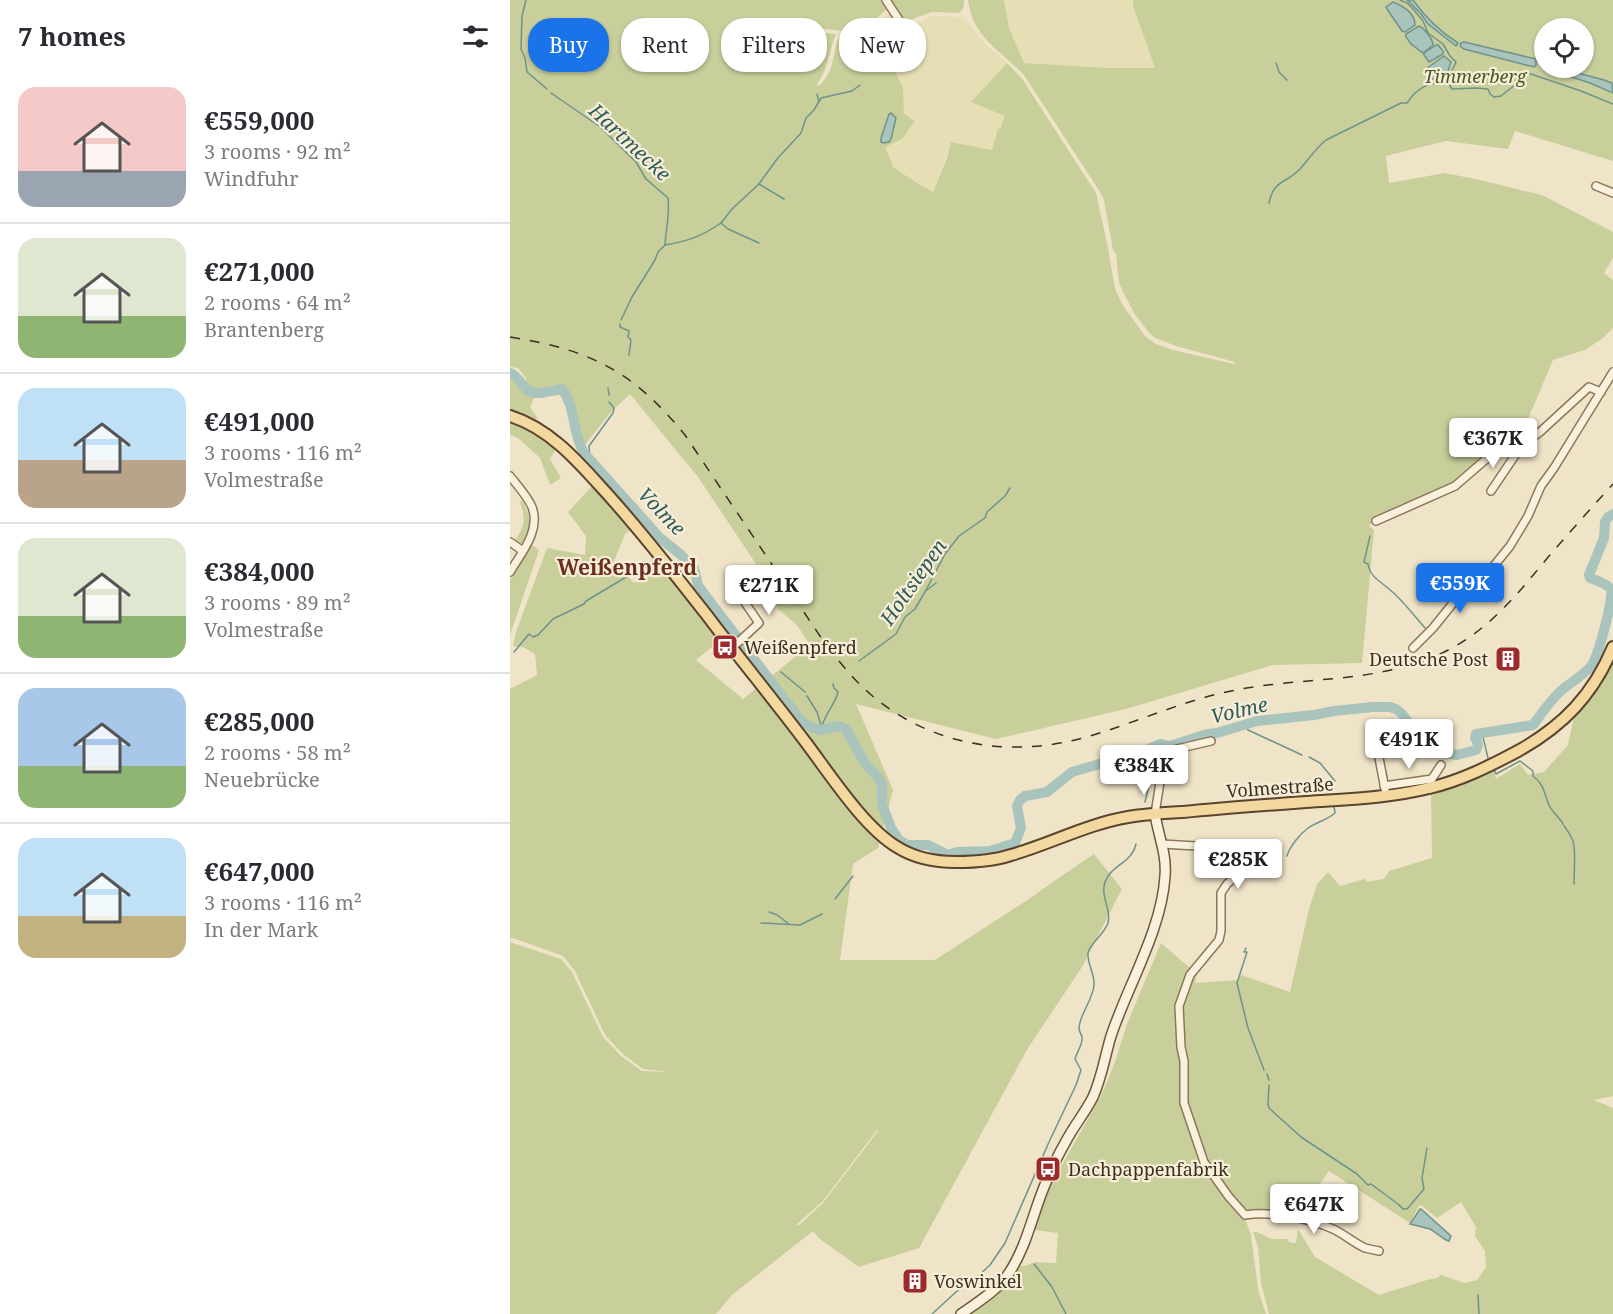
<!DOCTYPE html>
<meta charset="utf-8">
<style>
:root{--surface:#fff;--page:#f2f2f3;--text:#2b2b33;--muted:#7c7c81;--line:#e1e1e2;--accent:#1a73e8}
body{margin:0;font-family:"Noto Serif",serif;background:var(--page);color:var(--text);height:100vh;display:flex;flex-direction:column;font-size:22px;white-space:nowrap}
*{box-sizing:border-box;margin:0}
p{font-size:20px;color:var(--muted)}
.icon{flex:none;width:33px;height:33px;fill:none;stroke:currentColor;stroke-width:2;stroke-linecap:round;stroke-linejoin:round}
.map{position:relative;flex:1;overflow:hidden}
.panel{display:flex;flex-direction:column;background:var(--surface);width:510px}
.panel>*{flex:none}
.hud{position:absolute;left:18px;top:18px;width:570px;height:54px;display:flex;gap:12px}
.buttons{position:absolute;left:1024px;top:18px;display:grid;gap:12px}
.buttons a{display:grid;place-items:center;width:60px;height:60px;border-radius:50%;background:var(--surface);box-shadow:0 2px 4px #0004;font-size:30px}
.price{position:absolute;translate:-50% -51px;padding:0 14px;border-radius:6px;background:#fff;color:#222;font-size:20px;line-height:39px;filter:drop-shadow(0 2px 3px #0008)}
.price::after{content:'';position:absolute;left:50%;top:36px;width:18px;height:14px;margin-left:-9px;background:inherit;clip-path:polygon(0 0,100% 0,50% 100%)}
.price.active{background:var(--accent);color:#fff}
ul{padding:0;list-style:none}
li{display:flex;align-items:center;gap:18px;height:150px;padding:0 18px}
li+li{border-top:2px solid var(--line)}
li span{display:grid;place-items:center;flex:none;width:168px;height:120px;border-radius:18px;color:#555}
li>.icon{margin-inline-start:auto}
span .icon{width:72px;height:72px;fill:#fffc;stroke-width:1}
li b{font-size:26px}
h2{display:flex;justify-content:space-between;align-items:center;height:72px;padding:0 18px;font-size:26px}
.tag{padding:0 21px;border-radius:24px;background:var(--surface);box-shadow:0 2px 4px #0004;font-size:21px;line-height:54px}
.tag.active{background:var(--accent);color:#fff}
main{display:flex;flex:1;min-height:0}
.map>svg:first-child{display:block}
.farmland{fill:#e6deb5}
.green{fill:#c8cf9b;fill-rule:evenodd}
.water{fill:#a9c4bc;stroke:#6f938a;stroke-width:1.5}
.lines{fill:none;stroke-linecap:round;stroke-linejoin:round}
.stream{stroke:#6f938a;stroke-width:1.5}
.river{stroke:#a9c4bc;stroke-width:10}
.minor-casing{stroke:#8c765c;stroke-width:10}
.secondary-casing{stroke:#6e573f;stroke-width:12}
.primary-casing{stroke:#5a4430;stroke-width:14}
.minor{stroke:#faf1dc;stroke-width:7}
.secondary{stroke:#faf1dc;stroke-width:9}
.primary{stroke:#f3d9a0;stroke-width:10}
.rail{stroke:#3c2e20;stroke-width:1.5;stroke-dasharray:10 10;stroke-linecap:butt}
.labels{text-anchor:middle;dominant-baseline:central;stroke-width:4.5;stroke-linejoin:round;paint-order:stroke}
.park-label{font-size:18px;font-style:italic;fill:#4c5926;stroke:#f7eed8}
.poi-label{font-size:18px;fill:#3c2e20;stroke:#f7eed8;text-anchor:start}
.street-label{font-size:18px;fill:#3c2e20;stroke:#f7eed8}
.water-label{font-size:20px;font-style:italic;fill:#2f5c5a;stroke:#f7eed8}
.quarter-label{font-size:21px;font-weight:bold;fill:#6a2e1e;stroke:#f7eed8}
</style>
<main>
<section class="panel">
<h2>7 homes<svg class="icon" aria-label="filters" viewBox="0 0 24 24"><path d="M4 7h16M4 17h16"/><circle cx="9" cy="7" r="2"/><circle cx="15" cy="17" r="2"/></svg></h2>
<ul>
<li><span style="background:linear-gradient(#f6c9c9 70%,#9aa5b1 0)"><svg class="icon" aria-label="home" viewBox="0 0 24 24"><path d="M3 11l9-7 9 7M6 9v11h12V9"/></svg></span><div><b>€559,000</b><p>3 rooms · 92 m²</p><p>Windfuhr</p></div></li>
<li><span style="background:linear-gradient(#dfe7d0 65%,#8fb573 0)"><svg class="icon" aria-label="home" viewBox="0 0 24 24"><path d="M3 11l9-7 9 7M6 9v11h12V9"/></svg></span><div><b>€271,000</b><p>2 rooms · 64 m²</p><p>Brantenberg</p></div></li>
<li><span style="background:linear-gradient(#bfe0f5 60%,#b9a48a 0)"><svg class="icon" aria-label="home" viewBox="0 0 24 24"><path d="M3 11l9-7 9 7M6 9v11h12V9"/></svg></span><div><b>€491,000</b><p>3 rooms · 116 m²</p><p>Volmestraße</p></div></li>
<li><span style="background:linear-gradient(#dfe7d0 65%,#8fb573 0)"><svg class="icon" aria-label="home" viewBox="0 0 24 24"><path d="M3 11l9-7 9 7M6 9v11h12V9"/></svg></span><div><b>€384,000</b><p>3 rooms · 89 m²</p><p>Volmestraße</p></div></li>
<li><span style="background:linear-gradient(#a9c7e8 65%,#8fb573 0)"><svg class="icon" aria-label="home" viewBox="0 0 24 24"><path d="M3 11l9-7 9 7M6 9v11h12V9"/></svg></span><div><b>€285,000</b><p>2 rooms · 58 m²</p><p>Neuebrücke</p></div></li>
<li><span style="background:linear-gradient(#bfe0f5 65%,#c2b280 0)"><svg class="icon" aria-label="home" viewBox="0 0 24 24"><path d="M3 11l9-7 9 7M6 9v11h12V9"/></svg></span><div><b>€647,000</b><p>3 rooms · 116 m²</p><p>In der Mark</p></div></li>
</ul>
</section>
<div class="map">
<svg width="1103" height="1314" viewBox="0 0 1103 1314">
<rect width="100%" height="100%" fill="#f0e4c8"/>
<g class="farmland">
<polygon points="494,0 623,0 623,6 645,68 598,68 514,63 499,28"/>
<polygon points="382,12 384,13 394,31 398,27 422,16 453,17 456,19 472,41 497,63 461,102 495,116 490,129 488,128 482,150 441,142 423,192 410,185 384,168 375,147 392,139 394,114 393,88 378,56 375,58 357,34 378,14"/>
</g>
<g class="green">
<path d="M0,0h373l8,5 -27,25 17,13 4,14 3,-1 15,32 1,26 11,7 -13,18 -17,8 9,21 26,17 13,7 14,-34 4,-16 41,8 6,-22 2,1 5,-13 -34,-14 36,-39 16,17 73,113 12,55 7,41 7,15 23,32 11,8 17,6 61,14 1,-2 -59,-16 -21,-8 -5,-4 -16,-21 -12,-23 -3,-8 -3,-28 -3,-4 -9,-50 -4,-8 -76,-117c-23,-24 -52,-38 -56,-75h36l5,28 15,35 84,5h47l-22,-62v-6h480v161l-98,-30 -7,18 -62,-8 -60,15 3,27 56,-10 35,7 62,15 71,37v26l-9,15 9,7v48l-10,10 -18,12 -32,10 -34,80 -13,2 -57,44 -75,34 -5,6 5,4 -12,133 -89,2 -147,44 -130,30 -140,-35 37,86 -15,58 -25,16 -13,96h95l97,-63 28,-20 34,-23 28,35 -40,78 -54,81 -109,200 -60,19 -39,-28 -7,-8 -81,64 -16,19h-206v-372l51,17 11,13 31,65 18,19 21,15 28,1 -27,-3 -20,-15 -18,-19 -30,-64 -12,-15 -50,-18 -3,1v-250l27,-14 -2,-21 -12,-7 -10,-1 3,-14 31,-84 38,7 1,-19 -18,-24 25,-27 41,43 -9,6 -11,27 20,22 27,-16 58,74 -23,19 47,39 67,-54 -13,-20 -18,-15 -19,-40 -62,-93 -68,-83 -19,18 -28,35 -7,-9 -5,-10 -2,-24 -4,-10 -7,-7 -20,3 -8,17 7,10 -1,5 -9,-5 -17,-6v-38l15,15 1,-10 -8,-10 -8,-1zM1035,28h39v40h-39zM315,29l18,2 -6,11 -6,26 -5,10 -7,8 -2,-2c13,-18 11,-32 19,-50l-11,-1 -14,6 -1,-4zM367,1130l1,1 -55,72 -25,23 -1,-2 26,-23z"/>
<path d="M381,0h73c0,6 0,9 -5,13l-27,-1 -28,10 -8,-16z"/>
<polygon points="0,420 14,426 47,447 40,459 51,478 40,485 30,458 8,438 0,435"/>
<path d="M12,500c8,14 13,31 0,43l-7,-2c10,-17 11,-20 5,-39z"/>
<polygon points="21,544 29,550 0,635 0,580"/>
<path d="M1103,662v434l-19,4 19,8v206h-344l-8,-31 -3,-36 -5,-15h4l15,7h16l1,3 7,1 2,-14 17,28 64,38 48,-15 10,-2 4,-3 24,8 12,-3 9,-13 -1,-16 -10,-15 1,-9 -15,-25 -24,16 -16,-13 -2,1 -9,17 -81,-52 -14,20 13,9 -4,7 4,14 3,3v2l-27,-8 -60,-2 7,19 7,54 8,25h-298c19,-13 40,-28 51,-48h5l12,-4 20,1 2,-30 -23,-3 6,-28 60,-106 14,-34 12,-38 34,-81 36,31 -2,9 42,-3 4,-5 49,17 19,-83 8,-25 11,-12 12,14 25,-7 2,3 17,-3 5,-8 43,-13 -1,-65 62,-26 3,12 24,-15 8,11 16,-3 24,-27 6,-28 13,-12 14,-20z"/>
</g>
<g class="water">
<path d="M897,0h6c13,18 26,31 45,43l-2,3 -28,-22 -7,-10z"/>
<path d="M883,2c10,4 22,11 22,23l-10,7 -3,-1 -15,-22 -1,-2z"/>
<path d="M909,26c5,2 14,13 14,19l-10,8 -12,-9 -5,-7v-3z"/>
<polygon points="954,42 1026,59 1026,65 1024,67 954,49 950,46 951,43"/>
<polygon points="926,45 928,45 933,51 933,54 919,62 914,55 914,53"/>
<polygon points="934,56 941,62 936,77 922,79 916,69"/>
<polygon points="1049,68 1094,80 1102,83 1103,93 1080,83 1049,73"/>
<polygon points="381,113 386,118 381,139 379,142 373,143 371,142 371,138 379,114"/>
<polygon points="910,1209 911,1209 941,1236 939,1241 936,1240 920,1229 900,1224"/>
</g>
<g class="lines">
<g class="stream">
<polyline points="16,0 12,16 11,49 15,58 17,72 37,89"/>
<polyline points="890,0 897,3 903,9 913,21 918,33 933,44 940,56 946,62 941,73 939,84 942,89 966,88 978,89 980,94 984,97 991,96 1006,84 1007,75 1009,73 1015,72 1071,91 1103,104"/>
<polyline points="766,63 769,72 777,80"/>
<path d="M41,93l48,33 37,36 10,17 22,19c2,16 -2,30 -3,47l-7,7 -3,8 -23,37 -11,23"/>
<polyline points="307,94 309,102"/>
<polyline points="249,184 274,199"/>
<path d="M759,203c5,-24 17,-19 31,-34 9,-10 16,-21 26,-29l75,-37h6c9,-14 24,-24 41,-19"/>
<polyline points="211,223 222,209 249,184 267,159 291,133 296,118 304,110 311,98 342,91 350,85"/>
<path d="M155,245c24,-4 37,-9 56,-22l7,6 31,14"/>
<polyline points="110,324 110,327 119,331 118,337 121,340 119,355"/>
<polyline points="98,388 99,395"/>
<polyline points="80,459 79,446 103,413 104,408 99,402"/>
<path d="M860,536l-6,26 4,2c2,13 12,17 21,25 14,11 25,27 37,40"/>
<polyline points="159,549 161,547"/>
<polyline points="417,590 426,583"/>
<polyline points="4,652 19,634 23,637 28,635 43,619 74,604 76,601 143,561 145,557"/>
<polyline points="349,661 386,634 395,617 405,609 416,590 435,554 449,536 475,518 477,512 495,496 500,488"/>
<polyline points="271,672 295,692"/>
<polyline points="297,696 307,712 311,725"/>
<polyline points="734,725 738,730 792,755"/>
<path d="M311,730c2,-14 14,-25 17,-38l-4,-4 -1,-4"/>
<polyline points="972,733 978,758"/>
<polyline points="799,757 810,763 825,781"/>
<path d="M984,769l2,5 24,-13 13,10v5c11,8 11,17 16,29 3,7 10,12 14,19 3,5 8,11 10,17 3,9 1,32 1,43"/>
<path d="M635,802c4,-16 10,-47 25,-56"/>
<path d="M777,856c3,-10 13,-22 21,-28 9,-6 19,-8 27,-15l-1,-7"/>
<polyline points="325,899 343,876"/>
<polyline points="259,912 267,915 279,924"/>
<polyline points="251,923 290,925 312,914"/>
<polyline points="736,948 734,952 737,952 727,983 738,1028 754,1070"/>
<polyline points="757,1074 759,1080"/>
<polyline points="759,1085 758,1104 759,1108 791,1137 847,1174 858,1185 861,1184 888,1204 893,1209 897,1209 914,1189 912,1178 917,1148"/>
<polyline points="524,1264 542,1287 556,1314"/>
<polyline points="968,1295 969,1314"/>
<path d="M422,1314l24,-22 20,-14 14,-13 15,-22 44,-101 27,-57 5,-15 -6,-11c2,-8 8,-14 7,-22 -1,-4 -3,-5 -3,-9 1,-15 14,-28 15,-43 1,-11 -7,-21 -6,-32 1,-8 17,-20 20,-30 4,-14 -8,-25 -3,-41 6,-17 27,-19 31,-38"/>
</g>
<path class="river" d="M0,373c11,4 14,21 27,20 8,0 18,-3 25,-4 14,18 10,44 22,64l76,85 20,16 14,14 4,17 7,10 96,126 10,6 9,3 19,-4 7,3 18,33 13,14 5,8v20l9,24 8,12 9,5h20l20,10 9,-3 33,-1 25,-8 6,-15 -4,-22 3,-6 5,-4 22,-4 25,-20 72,-21 16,-7 10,2 37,-12 10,-1 40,-12 57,-6 20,-4 39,-4h17l6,2 6,5 19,24 9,8 13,7 14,2 19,-5c3,-4 2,-8 -1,-12l1,-4 57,-9c9,-12 18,-26 30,-36 10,-8 21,-14 29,-24 7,-12 21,-64 19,-76 -4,-5 -15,-9 -21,-11l-1,-3 15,-37 1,-16 3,-5 5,-3"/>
<g class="minor-casing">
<g id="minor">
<polyline points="376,0 393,26"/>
<polyline points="1086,186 1103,193"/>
<path d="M0,476c7,9 18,21 22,31 9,24 -11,46 -22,65"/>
<polyline points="981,491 1012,445"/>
<polyline points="866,521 945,486 989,448 1008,444 1012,445 1030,432 1079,387 1091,392"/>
<polyline points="0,542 13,551"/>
<polyline points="222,648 249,623 227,591"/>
<polyline points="903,648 923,628 948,597 983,567 1000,546 1018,516 1031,486 1044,468 1103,372"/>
<polyline points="865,737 875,789"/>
<polyline points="874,786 922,779 931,765"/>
<polyline points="645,814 650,782 658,755 667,749 701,741"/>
<path d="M652,844l34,2 9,8 13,3 20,2 6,3 -1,7 -16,15 -6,9v38l-2,9 -29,35 -11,31 2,41 3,14v42l20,59 25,35 16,18c27,-4 63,3 88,14 11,5 21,14 32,19 4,1 9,2 14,3"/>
</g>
</g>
<g class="secondary-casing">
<path id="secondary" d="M451,1314c17,-12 37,-24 48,-41 19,-29 24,-62 38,-93 5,-12 11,-25 18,-37 8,-16 20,-30 28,-46 9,-20 12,-41 18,-61 17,-51 51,-107 54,-160 2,-22 -7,-41 -10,-62"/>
</g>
<g class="primary-casing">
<path id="primary" d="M0,416c38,12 65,42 91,71 37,40 71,84 105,127 33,44 68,86 101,130 24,32 57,83 90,103 19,12 38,15 59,15 19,0 37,-1 55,-7 39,-11 76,-31 117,-38 18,-3 37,-4 55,-5 41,-4 82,-7 123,-10 41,-3 83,-4 123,-14 31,-7 61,-22 89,-37 45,-25 75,-56 95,-104"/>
</g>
<use href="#minor" class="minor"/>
<use href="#secondary" class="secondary"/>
<use href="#primary" class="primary"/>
<path class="rail" d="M0,337c81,13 123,34 175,98l139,207c14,18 28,36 45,51 58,51 137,65 210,46 53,-14 103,-39 157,-49 71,-14 149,-6 214,-41 42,-22 70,-58 99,-93 21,-24 42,-48 64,-72"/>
</g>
<defs>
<g id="bus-square" transform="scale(1.35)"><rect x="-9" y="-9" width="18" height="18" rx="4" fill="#9d2a2b" stroke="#f7eed8"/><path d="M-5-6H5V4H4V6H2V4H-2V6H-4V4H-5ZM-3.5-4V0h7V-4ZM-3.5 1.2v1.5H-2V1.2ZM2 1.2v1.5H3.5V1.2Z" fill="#fff"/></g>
<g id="building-square" transform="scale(1.35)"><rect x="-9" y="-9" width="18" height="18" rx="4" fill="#9d2a2b" stroke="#f7eed8"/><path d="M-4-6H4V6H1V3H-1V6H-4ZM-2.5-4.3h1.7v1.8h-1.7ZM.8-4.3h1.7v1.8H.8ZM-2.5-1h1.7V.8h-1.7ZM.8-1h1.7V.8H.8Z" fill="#fff"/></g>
</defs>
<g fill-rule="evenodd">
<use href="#bus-square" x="215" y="647"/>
<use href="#building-square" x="998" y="659"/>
<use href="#bus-square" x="538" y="1169"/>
<use href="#building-square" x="405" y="1281"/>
</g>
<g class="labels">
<g class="park-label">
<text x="965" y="76">Timmerberg</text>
</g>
<g class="poi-label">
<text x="234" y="647">Weißenpferd</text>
<text x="978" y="659" text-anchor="end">Deutsche Post</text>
<text x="558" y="1169">Dachpappenfabrik</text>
<text x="424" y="1281">Voswinkel</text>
</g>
<g class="street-label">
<text transform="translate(770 787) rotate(-4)">Volmestraße</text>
</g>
<g class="water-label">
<text transform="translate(120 142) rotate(43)">Hartmecke</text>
<text transform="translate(152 511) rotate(46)">Volme</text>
<text transform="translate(403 582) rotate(-55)">Holtsiepen</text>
<text transform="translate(729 710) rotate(-13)">Volme</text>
</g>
<g class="quarter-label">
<text x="117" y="567">Weißenpferd</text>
</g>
</g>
</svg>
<div class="buttons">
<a><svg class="icon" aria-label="locate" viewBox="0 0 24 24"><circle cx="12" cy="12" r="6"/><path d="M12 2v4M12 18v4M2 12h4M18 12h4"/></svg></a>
</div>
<b class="price" style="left:983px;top:469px">€367K</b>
<b class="price active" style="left:950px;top:614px">€559K</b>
<b class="price" style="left:259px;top:616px">€271K</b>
<b class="price" style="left:899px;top:770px">€491K</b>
<b class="price" style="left:634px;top:796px">€384K</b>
<b class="price" style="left:728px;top:890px">€285K</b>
<b class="price" style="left:804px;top:1235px">€647K</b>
<div class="hud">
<a class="tag active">Buy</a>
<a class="tag">Rent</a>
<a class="tag">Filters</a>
<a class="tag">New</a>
</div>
</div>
</main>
